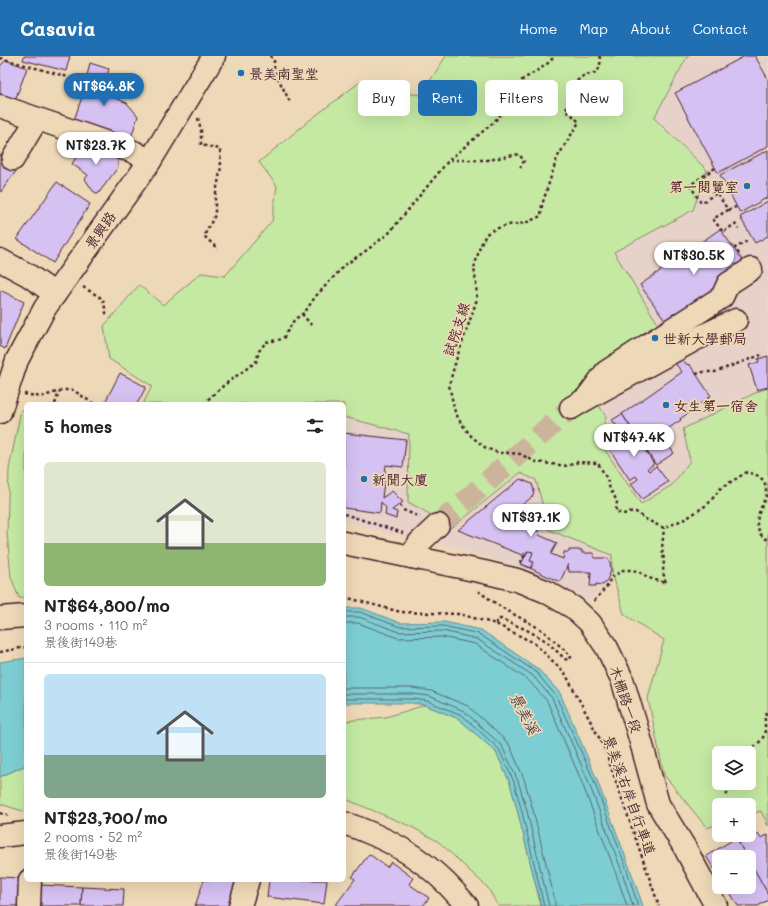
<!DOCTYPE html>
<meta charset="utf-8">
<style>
:root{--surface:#fff;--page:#f2f2f2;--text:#222;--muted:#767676;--line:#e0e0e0;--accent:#1f6fb2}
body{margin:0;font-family:Mali,"LXGW WenKai TC",sans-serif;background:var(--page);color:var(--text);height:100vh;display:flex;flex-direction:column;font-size:15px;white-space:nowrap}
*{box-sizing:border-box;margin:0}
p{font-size:13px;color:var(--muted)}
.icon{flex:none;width:22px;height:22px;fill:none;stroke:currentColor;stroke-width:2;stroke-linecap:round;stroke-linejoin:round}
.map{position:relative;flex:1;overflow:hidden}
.panel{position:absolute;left:24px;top:346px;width:322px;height:480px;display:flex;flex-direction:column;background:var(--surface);border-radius:6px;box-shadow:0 4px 16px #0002}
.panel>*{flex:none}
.banner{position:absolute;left:358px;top:24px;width:350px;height:36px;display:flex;gap:8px}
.buttons{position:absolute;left:712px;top:690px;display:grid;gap:8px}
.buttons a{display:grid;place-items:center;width:44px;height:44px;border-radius:6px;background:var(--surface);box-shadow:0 4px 16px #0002;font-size:20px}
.price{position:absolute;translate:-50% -34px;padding:0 9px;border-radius:14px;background:#fff;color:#222;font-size:13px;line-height:26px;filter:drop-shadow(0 1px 2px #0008)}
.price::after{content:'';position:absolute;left:50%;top:24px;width:12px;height:9px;margin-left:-6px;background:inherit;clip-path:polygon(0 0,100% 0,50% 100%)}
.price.current{background:var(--accent);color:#fff}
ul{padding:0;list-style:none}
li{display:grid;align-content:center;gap:8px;height:212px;padding:0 20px}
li+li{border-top:1px solid var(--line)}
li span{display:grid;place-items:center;height:124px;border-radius:6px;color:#555}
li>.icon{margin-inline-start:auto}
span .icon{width:72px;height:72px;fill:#fffc;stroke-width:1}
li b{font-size:17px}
h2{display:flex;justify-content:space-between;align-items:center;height:48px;padding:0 20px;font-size:17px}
.chip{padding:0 14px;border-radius:6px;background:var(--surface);box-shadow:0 4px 16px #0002;font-size:14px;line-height:36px}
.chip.current{background:var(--accent);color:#fff}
header{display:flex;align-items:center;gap:24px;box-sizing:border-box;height:56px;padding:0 20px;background:var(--accent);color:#fff}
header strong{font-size:19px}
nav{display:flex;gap:22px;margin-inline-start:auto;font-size:14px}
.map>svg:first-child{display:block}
.built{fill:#e6d2c9}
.green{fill:#c5e9a3;stroke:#888467;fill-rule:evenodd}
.water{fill:#7dced3;stroke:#698890}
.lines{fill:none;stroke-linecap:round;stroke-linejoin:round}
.shore{stroke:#5e656e;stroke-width:1}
.building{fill:#d5c1f2;stroke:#4a1f2b}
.minor-tunnel{stroke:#ccb49b;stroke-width:22;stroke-dasharray:22 11;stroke-linecap:butt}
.minor-casing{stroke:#4a1f2b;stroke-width:25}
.path{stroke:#4a1f2b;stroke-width:2.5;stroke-dasharray:3 3;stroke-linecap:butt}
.minor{stroke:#edd9b7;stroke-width:22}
.poi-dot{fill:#1f6fb2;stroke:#edd9b7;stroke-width:1.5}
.labels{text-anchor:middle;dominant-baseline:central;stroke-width:3.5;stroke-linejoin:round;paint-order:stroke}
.poi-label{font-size:14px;fill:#4a1f2b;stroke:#edd9b7;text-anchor:start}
.street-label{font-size:14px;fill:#4a1f2b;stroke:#edd9b7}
.water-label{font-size:15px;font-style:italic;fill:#54424d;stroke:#edd9b7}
</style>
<header>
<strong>Casavia</strong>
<nav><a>Home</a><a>Map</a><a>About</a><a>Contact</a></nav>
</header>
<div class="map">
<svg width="768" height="850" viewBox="0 0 768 850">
<rect width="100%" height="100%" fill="#edd9b7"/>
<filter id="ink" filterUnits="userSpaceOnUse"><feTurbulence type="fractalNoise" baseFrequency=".025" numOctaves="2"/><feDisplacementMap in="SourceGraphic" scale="8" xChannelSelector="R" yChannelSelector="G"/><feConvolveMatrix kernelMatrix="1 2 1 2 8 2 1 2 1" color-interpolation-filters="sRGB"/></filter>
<g filter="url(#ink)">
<g class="built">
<polygon points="690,0 768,0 768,332 759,335 690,405 672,429 640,449 599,385 606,361 597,346 614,196 693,154 707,114 654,62 688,1"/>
<polygon points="344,361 409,378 408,446 452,471 520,417 536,424 549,474 612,499 612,516 609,521 607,528 583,550 563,533 517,511 443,488 400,481 344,465"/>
</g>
<g class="green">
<path d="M446,0h244l-3,1 -33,61 53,52 -14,40 -79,42 44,72 -59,43 -2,35 9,15 -7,24 42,63 31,-19 18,-24 -7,-32 76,-38 9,-3v438l-7,-15 -12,4v-10h-30v19l-12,4 -43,-53 -16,-77 16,-58 -40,-26 -12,-42v-17l-63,-25 -13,-50 -16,-7 -67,54 -45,-25 1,-68 -65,-17v-13h-201l9,-18 -43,-27 -5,-33 35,-41 24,20 38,-32 24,3 47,-55 5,-35 -18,-24 51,-42 50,-38 23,8 38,5zM719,697h30v30h-30z"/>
<polygon points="21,354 26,355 26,542 19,542 11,521 7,477 9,413"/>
<polygon points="425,649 459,663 496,696 510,727 518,757 541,850 498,850 488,832 439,786 412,771 348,744 344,743 344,665 386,661"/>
<polygon points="26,709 26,756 0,748 0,721"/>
</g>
<g class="water">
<polygon points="344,552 361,552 400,567 444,566 481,574 538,613 560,637 595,719 629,810 643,850 541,850 518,757 510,727 496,696 459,663 425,649 412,647 344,647"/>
<polygon points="26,602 26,709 0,721 0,606"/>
</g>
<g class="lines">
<g class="shore">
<polyline points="344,556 360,556 400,571 443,570 479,578 536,616 556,640 592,720 626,811 638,850"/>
<polyline points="344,561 359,561 399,576 443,575 477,583 532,619 552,642 587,722 621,813 633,850"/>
<polyline points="344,567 358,567 398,582 442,581 475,588 528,624 547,645 581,724 615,815 627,850"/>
<polyline points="344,632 413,632 431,635 468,650 507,686 510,690 524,723 533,754 555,845 555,850"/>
<polyline points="344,638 413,638 429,640 464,655 502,690 518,725 527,755 549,850"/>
<polyline points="344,643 413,643 427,645 462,659 499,693 514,726 522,756 544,850"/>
</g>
</g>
<g class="building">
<polygon points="24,0 70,0 66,15 23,4"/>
<polygon points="745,0 755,0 768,23 768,90 718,117 675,37"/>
<polygon points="6,4 27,12 14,47 0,41 0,10"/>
<polygon points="90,7 109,13 102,36 127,47 138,60 130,85 74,64 83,38 77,36 81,23 86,24"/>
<polygon points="82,86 117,101 118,105 118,110 116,114 98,138 93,135 85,123 88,119 72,108 80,95 77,92"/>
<polygon points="768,94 768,141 740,157 720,119"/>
<polygon points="0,98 22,107 0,137"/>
<polygon points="57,126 90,148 53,207 17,183"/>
<polygon points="768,145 768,180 755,187 740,161"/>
<polygon points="720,173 748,212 668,268 640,229"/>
<polygon points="0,234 24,246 5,293 0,290"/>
<polygon points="768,300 768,331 757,334 749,309 759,306 758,303"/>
<polygon points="681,301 686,308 690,309 711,340 680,363 681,364 660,378 674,397 656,409 622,358 682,316 674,306"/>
<polygon points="120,317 146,331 137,348 104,348"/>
<polygon points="622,358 654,408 647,413 649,415 656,410 668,426 642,443 631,428 638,423 636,420 630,424 604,385 611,379 609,375 616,369 612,364"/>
<polygon points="344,377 406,384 403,411 386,409 382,442 392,435 403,446 392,454 397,456 396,463 385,459 386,452 381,446 380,457 344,452"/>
<polygon points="520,423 532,428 534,434 533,440 521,450 523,468 536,466 539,479 557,487 551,498 563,503 564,496 569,496 569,494 582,494 582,497 594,497 594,502 607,502 610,505 611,515 607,524 603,529 596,528 596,530 590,530 591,516 569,516 568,508 560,526 521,508 528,495 522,499 458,474"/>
<polygon points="528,495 533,496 530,505 534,506 531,512 521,508"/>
<polygon points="758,777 761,782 768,779 768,838 749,805 749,801 746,801 739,787"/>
<polygon points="736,782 746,800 719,801 719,816 717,818 706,800"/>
<polygon points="369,798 387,811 391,806 413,822 409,828 429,842 423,850 335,850 355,823 352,821"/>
<polygon points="753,811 768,838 768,844 758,850 738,850 727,831 749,831 749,813"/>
<polygon points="0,821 20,822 19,850 0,850"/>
<polygon points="204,824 237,824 229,850 195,850"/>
<polygon points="269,824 327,824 324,848 267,841"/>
<polygon points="40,829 82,831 81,850 39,850"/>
<polygon points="82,831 124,833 123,850 81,850"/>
</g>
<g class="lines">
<polyline class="minor-tunnel" points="438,469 571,352"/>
<g class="minor-casing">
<g id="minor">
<polyline points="0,50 134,96 150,105"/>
<polyline points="13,103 37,63"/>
<polyline points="0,204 28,219 55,238"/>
<polyline points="586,343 606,316 683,266 722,241 728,228 751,213"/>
<polyline points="571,352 586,343 694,284 736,264"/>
<polyline points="0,356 17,304 45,252 150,105 214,0"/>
<polyline points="344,487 484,516 517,524 545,535 574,552 590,567 607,592 622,623 641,686 658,748 685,792 716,850"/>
<polyline points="411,501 419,487 438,469"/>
<polyline points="0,562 26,560"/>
<path d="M344,767c39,13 73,31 102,60 7,7 14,15 21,23"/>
<polyline points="0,780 26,777"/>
<polyline points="29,850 30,824"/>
<polyline points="240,850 248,824"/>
</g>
</g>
<g class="path">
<polyline points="270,0 274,3 274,14 290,46"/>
<path d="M599,0l1,2c2,21 -12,12 -21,21 -9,9 -11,20 -13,32l6,4 7,7 -22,36 -15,47 -1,11 -16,7 -17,2 -13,4 -9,5 -6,13 -6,21 2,15 1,16 -10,30 -10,28 -8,28 6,27 6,11 11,14 14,11 13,5h9l12,1 16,8 31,4 11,-4 20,1 9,16 3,10 7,12 -1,11 7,2 13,-2 11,8 17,8 23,-10 21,-14 13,-16 26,-16 12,4 4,4 3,6v10l-8,19 -1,10 3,9 6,5 2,1"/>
<polyline points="0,2 68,21"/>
<polyline points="198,62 201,74 201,89 220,93 221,111 215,142 215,159 204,180 218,193"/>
<polyline points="450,104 488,104 519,98 524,105 520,112"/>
<polyline points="715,112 690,129 701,147 717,137 728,154 713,163 723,176 735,168 738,173"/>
<polyline points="728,154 736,151"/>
<polyline points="739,198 735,192 749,184"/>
<polyline points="83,231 103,243 107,261"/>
<polyline points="302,258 313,271"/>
<polyline points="696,318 703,316 715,316 761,299"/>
<polyline points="24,338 41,341 63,334 73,334 94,348"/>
<polyline points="55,348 59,336"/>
<path d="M204,348c15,-17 34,-29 52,-42l3,-11 7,-9 17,-3 11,-19 11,-8 10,-15 30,-32 22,-15 22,-17 60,-73 45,-38 10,-12 18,-30 24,-15 9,-9"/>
<polyline points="400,449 403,454 420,461"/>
<polyline points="344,458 403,477"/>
<polyline points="520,507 526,497"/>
<polyline points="478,535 501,551 542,574 569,598 571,601 569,604 565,603 546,585 527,574 501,563 498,563 496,568"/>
<polyline points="344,541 401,556 459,558 496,568 534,587 565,617 604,691 659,850"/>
<polyline points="594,545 608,529 610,523 623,514 630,514 638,515 649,522 666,527 663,516 664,504 662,492 664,472"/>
<polyline points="0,596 26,591"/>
<path d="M749,708l3,-15c4,-4 10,-8 12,-14 3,-9 -2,-18 4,-25"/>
<polyline points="726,739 735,727"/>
<polyline points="0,757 8,759"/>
</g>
<use href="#minor" class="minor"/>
</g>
</g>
<g class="poi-dot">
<circle cx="241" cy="17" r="4"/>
<circle cx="747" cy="130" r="4"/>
<circle cx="655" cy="282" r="4"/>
<circle cx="666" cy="349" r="4"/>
<circle cx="364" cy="423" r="4"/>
</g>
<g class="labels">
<g class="poi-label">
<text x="249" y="17">景美南聖堂</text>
<text x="739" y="130" text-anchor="end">第一閱覽室</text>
<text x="663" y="282">世新大學郵局</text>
<text x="674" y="349">女生第一宿舍</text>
<text x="372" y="423">新聞大廈</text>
</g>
<g class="street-label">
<text transform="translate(100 174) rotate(-55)">景興路</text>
<text transform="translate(456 273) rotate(-72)">試院支線</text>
<text transform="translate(626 643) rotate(71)">木柵路一段</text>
<text transform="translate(630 739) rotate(70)">景美溪右岸自行車道</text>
</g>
<g class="water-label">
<text transform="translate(525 657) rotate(62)">景美溪</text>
</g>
</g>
</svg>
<div class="buttons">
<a><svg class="icon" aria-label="layers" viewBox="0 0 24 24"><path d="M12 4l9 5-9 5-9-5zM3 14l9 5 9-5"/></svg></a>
<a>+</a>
<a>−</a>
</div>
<b class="price current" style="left:104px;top:51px">NT$64.8K</b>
<b class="price" style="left:96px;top:110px">NT$23.7K</b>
<b class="price" style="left:694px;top:220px">NT$30.5K</b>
<b class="price" style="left:634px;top:402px">NT$47.4K</b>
<b class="price" style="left:531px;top:482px">NT$37.1K</b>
<div class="banner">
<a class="chip">Buy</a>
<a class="chip current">Rent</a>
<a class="chip">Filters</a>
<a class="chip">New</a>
</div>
<section class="panel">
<h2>5 homes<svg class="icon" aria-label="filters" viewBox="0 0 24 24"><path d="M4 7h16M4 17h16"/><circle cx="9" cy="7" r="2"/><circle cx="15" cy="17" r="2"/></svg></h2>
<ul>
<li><span style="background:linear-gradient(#dfe7d0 65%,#8fb573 0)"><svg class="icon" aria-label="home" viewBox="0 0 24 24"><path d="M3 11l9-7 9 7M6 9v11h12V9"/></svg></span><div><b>NT$64,800/mo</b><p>3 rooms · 110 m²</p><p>景後街149巷</p></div></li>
<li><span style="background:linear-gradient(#bfe0f5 65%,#7fa58c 0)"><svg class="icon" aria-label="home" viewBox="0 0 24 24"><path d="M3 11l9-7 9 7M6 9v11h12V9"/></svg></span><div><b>NT$23,700/mo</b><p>2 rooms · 52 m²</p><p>景後街149巷</p></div></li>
</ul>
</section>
</div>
